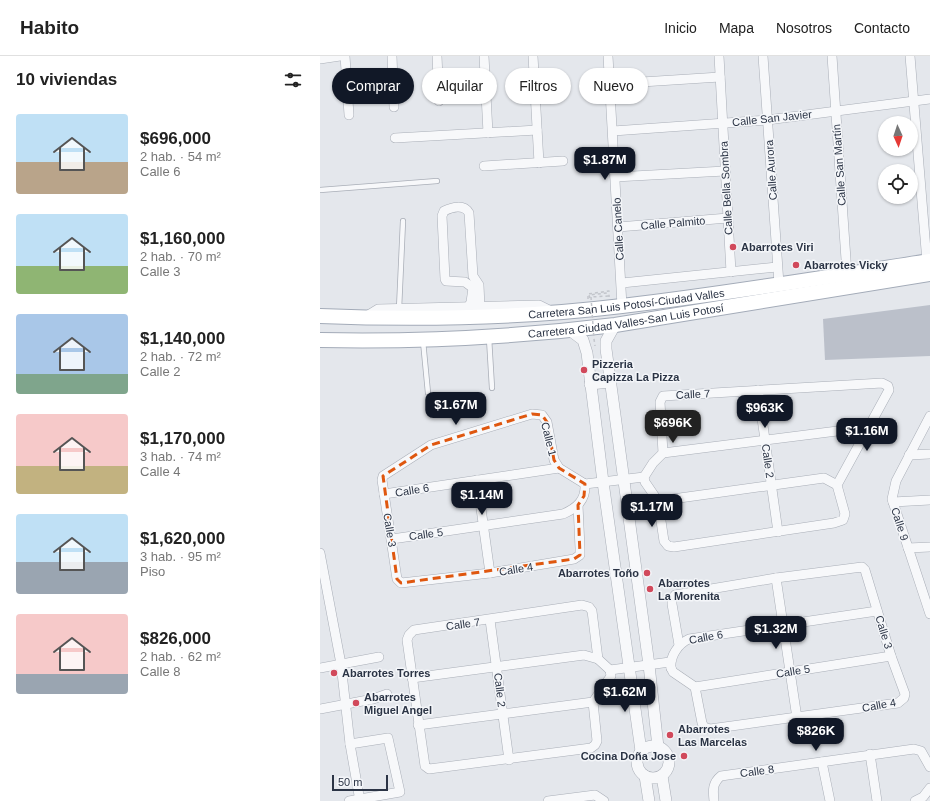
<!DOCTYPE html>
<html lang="es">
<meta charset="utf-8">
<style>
:root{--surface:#fff;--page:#f6f6f6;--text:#222;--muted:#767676;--line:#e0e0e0;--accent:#111827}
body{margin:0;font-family:Arial,sans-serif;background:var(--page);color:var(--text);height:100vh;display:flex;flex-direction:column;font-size:15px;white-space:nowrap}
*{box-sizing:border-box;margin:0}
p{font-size:13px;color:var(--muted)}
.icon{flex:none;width:22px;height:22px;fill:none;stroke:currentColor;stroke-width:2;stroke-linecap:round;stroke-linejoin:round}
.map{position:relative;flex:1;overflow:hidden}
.side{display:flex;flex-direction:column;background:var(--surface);width:320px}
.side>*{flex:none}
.hud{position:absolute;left:12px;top:12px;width:380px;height:36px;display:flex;gap:8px}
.needle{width:26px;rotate:177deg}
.controls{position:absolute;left:558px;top:60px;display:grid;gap:8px}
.controls a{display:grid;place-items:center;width:40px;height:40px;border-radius:50%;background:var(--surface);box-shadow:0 1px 3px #0004;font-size:20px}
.scale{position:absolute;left:12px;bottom:10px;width:56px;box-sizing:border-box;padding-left:4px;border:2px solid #2b3445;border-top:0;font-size:11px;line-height:14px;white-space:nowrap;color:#2b3445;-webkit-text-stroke:3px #f4f6f9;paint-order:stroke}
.price{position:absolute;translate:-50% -34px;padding:0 9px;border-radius:8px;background:var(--accent);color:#fff;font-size:13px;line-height:26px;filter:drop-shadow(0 1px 2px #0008)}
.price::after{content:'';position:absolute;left:50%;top:24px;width:12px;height:9px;margin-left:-6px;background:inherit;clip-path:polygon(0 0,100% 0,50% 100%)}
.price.active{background:#222;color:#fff}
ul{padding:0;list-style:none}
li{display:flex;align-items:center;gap:12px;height:100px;padding:0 16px}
li span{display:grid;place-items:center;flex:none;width:112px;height:80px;border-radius:4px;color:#555}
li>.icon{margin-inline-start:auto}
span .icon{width:48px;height:48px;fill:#fffc;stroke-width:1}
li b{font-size:17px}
h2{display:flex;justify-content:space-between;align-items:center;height:48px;padding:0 16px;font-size:17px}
.chip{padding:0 14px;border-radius:18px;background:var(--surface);box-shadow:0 1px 3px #0004;font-size:14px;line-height:36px}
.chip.active{background:var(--accent);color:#fff}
header{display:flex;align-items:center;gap:24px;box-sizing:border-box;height:56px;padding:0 20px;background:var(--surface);border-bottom:1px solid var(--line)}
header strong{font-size:19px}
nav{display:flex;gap:22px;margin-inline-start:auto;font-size:14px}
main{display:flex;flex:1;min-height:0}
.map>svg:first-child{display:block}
.building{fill:#bbc0ca}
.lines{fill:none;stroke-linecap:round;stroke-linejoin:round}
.service-casing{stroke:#a9aeb7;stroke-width:6}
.minor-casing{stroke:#a9aeb7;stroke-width:10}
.tertiary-casing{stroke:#a9aeb7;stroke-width:12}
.primary-casing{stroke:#a3abb8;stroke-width:16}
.path{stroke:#c2c5cb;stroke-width:1.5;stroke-dasharray:3 3;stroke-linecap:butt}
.service{stroke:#f7f8fa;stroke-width:4.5}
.minor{stroke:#f7f8fa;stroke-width:9}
.tertiary{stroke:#f7f8fa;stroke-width:11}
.primary{stroke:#fff;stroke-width:14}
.path-bridge{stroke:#c2c5cb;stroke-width:1.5;stroke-dasharray:3 3;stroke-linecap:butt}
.marked{fill:none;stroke:#df570f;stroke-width:3;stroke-dasharray:8 5;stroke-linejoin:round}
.poi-dot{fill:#d1495b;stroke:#f4f6f9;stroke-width:1.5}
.labels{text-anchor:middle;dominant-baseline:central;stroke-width:3;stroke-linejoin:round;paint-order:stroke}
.street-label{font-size:11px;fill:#2b3445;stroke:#f4f6f9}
.poi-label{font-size:11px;font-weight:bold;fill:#2b3445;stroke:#f4f6f9;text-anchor:start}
</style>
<header>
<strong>Habito</strong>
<nav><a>Inicio</a><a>Mapa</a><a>Nosotros</a><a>Contacto</a></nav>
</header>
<main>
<section class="side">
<h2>10 viviendas<svg class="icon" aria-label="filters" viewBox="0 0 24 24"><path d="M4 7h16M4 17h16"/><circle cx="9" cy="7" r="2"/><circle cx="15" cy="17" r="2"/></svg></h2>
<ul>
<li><span style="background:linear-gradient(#bfe0f5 60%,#b9a48a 0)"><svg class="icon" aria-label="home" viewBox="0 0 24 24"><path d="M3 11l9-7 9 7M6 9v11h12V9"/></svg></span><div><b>$696,000</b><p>2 hab. · 54 m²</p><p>Calle 6</p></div></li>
<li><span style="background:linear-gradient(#bfe0f5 65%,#8fb573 0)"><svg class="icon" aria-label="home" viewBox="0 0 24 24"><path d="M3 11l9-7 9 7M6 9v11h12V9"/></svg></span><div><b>$1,160,000</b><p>2 hab. · 70 m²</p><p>Calle 3</p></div></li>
<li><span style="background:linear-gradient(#a9c7e8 75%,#7fa58c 0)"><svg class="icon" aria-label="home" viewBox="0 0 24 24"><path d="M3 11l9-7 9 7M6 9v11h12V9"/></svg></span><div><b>$1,140,000</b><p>2 hab. · 72 m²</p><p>Calle 2</p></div></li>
<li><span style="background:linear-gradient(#f6c9c9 65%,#c2b280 0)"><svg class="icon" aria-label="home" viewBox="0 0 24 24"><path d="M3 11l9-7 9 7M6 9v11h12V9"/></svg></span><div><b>$1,170,000</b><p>3 hab. · 74 m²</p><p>Calle 4</p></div></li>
<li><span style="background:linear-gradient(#bfe0f5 60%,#9aa5b1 0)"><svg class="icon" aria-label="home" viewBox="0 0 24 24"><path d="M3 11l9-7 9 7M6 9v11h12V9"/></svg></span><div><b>$1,620,000</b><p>3 hab. · 95 m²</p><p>Piso</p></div></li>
<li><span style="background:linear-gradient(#f6c9c9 75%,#9aa5b1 0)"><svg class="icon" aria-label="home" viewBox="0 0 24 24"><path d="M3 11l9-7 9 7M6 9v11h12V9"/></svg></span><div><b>$826,000</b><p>2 hab. · 62 m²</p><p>Calle 8</p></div></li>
</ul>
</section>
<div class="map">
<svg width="610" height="745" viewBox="0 0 610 745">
<rect width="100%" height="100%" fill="#e4e7ec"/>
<polygon class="building" points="610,249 610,300 505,304 503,263"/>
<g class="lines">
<g class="service-casing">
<g id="service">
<polyline points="0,134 117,125"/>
<polyline points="79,253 83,165"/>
<polyline points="169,282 172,332"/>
<polyline points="103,285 108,337"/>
</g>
</g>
<g class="minor-casing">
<g id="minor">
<polyline points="25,0 29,59"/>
<polyline points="72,0 74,51"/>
<polyline points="117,0 119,45"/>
<polyline points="164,0 168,77"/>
<polyline points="213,0 219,107"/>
<polyline points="288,0 302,250"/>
<polyline points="399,0 411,216"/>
<polyline points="443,0 459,228"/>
<polyline points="512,0 527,218"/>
<polyline points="590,0 607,206"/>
<polyline points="0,3 20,0"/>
<polyline points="290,28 400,21"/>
<polyline points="293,75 447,64 610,43"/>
<polyline points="75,82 217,74"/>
<polyline points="164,110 243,105"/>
<polyline points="295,121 405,115"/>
<polyline points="298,171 408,162"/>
<polyline points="302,227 457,211"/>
<path d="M148,252l3,-6 2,-14 -8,-6 -19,-1 -1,-2 -3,-63 2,-5c8,-4 20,-7 25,2l4,63 6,9 1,23"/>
<polyline points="45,261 58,253 219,249 231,255"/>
<polygon points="562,327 568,330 569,334 517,429 525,458 523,464 514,467 354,491 348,490 344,485 338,445 325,426 324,421 333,407 343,397 340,346 343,340"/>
<polyline points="438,334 458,476"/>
<polyline points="610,360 576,425 572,443 610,558"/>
<polyline points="343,397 549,371"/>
<polyline points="589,399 610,398"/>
<polyline points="157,424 170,517"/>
<polyline points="64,438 239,412"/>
<polyline points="338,445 504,422 517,429"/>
<polyline points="573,446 610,444"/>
<polyline points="258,449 260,492 260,499 254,503 170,517 81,527 77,523 62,424 63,420 111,389 212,358 222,359 227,366 234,404 239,412 265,428 324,421"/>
<path d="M72,483l171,-25c14,-6 23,-14 22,-30"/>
<polyline points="588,492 610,491"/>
<polyline points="0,497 21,608 30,688 40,745"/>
<polyline points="456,522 477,662"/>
<polyline points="170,564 189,704"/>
<polyline points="359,589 352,548 352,544 355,539 456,522 542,511 545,514 571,600 585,638 584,642 578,647 390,673 384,671 382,667 375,631"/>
<polyline points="0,612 59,601"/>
<path d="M351,612c-1,-12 7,-24 18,-29l188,-28"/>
<polyline points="351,612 353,616 375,631"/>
<polyline points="290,614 350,606"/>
<polyline points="92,622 264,599 278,603 290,614"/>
<polyline points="375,631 571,600"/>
<polyline points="273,646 277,685 275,689 271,692 109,713 105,710 87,584 89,579 94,574 262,549 269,551 272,555 278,603"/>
<polyline points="0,653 53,643 67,638"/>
<polyline points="98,669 273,646 291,620 290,614"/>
<polyline points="550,698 557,745"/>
<polyline points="502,706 510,745"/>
<polyline points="29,745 80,736 68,682 30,688"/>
<polyline points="228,745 275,739 284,745"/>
<path d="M394,745c-1,-10 -2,-18 7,-25l193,-27 7,2 9,16"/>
<polyline points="595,745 603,741 610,732"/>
</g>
</g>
<g class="tertiary-casing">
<g id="tertiary">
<polyline points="295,269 286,285 286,293 329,609 338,691"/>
<polyline points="251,275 263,284 267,297 283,426 321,695"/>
<polyline points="270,328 290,326"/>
<circle cx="333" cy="706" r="16"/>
<polyline points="325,720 329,745"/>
<polyline points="342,720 346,745"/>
</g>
</g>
<g class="primary-casing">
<g id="primary">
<path id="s1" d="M0,260c100,4 202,2 302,-10 103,-12 205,-29 308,-45"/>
<path id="s2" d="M0,284c99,2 197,-3 295,-15l315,-51"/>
</g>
</g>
<g class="path">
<polyline points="270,242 269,239 287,237 288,240 271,241"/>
<polyline points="268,243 268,238 289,235 289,241"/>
<polyline points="274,283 275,290"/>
</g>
<use href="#service" class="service"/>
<use href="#minor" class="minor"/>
<use href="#tertiary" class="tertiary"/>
<use href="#primary" class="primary"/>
<polyline class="path-bridge" points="271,241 274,283"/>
</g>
<path class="marked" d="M212,358l10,1 5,7 7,38 5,8 26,16 -1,12 -6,9 2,50 -6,4 -173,24 -4,-4 -14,-103 48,-31z"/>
<g class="poi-dot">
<circle cx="413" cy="191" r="4"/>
<circle cx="476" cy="209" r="4"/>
<circle cx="264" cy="314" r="4"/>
<circle cx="327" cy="517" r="4"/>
<circle cx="330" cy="533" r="4"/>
<circle cx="14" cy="617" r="4"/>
<circle cx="36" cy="647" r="4"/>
<circle cx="350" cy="679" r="4"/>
<circle cx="364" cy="700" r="4"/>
</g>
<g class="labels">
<g class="street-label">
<text transform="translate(452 62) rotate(-6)">Calle San Javier</text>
<text transform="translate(519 109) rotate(-94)">Calle San Martín</text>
<text transform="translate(451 114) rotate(-94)">Calle Aurora</text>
<text transform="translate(406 132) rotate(-93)">Calle Bella Sombra</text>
<text transform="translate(353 167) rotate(-5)">Calle Palmito</text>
<text transform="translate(298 173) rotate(-93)">Calle Canelo</text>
<text stroke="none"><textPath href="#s1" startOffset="307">Carretera San Luis Potosí-Ciudad Valles</textPath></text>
<text stroke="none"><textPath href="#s2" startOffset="307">Carretera Ciudad Valles-San Luis Potosí</textPath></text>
<text transform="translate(373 338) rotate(-3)">Calle 7</text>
<text transform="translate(229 383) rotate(76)">Calle 1</text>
<text transform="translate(448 405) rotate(82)">Calle 2</text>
<text transform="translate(92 434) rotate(-9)">Calle 6</text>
<text transform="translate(580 468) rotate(72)">Calle 9</text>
<text transform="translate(70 474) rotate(81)">Calle 3</text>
<text transform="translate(106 478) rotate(-8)">Calle 5</text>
<text transform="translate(196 513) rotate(-9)">Calle 4</text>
<text transform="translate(143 568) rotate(-8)">Calle 7</text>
<text transform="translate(564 576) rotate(73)">Calle 3</text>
<text transform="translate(386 581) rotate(-10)">Calle 6</text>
<text transform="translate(473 615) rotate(-9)">Calle 5</text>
<text transform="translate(180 634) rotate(83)">Calle 2</text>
<text transform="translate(559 649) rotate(-10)">Calle 4</text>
<text transform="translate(437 715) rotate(-8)">Calle 8</text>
</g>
<g class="poi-label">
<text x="421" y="191">Abarrotes Viri</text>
<text x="484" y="209">Abarrotes Vicky</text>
<text x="272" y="308">Pizzeria<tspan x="272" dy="13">Capizza La Pizza</tspan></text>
<text x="319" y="517" text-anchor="end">Abarrotes Toño</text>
<text x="338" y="527">Abarrotes<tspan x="338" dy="13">La Morenita</tspan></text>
<text x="22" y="617">Abarrotes Torres</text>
<text x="44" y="641">Abarrotes<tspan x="44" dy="13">Miguel Angel</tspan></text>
<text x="358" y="673">Abarrotes<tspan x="358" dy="13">Las Marcelas</tspan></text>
<text x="356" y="700" text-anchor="end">Cocina Doña Jose</text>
</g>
</g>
</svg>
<div class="controls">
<a><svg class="needle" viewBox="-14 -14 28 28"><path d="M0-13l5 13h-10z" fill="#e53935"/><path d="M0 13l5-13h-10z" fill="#767676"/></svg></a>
<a><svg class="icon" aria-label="locate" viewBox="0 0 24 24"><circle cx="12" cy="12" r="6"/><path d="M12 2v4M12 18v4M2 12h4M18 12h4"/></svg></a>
</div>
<div class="scale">50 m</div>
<b class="price" style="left:285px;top:125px">$1.87M</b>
<b class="price" style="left:136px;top:370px">$1.67M</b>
<b class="price" style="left:445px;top:373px">$963K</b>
<b class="price active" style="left:353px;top:388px">$696K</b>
<b class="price" style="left:547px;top:396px">$1.16M</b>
<b class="price" style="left:162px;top:460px">$1.14M</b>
<b class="price" style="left:332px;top:472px">$1.17M</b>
<b class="price" style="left:456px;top:594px">$1.32M</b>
<b class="price" style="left:305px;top:657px">$1.62M</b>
<b class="price" style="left:496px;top:696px">$826K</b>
<div class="hud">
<a class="chip active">Comprar</a>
<a class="chip">Alquilar</a>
<a class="chip">Filtros</a>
<a class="chip">Nuevo</a>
</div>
</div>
</main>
